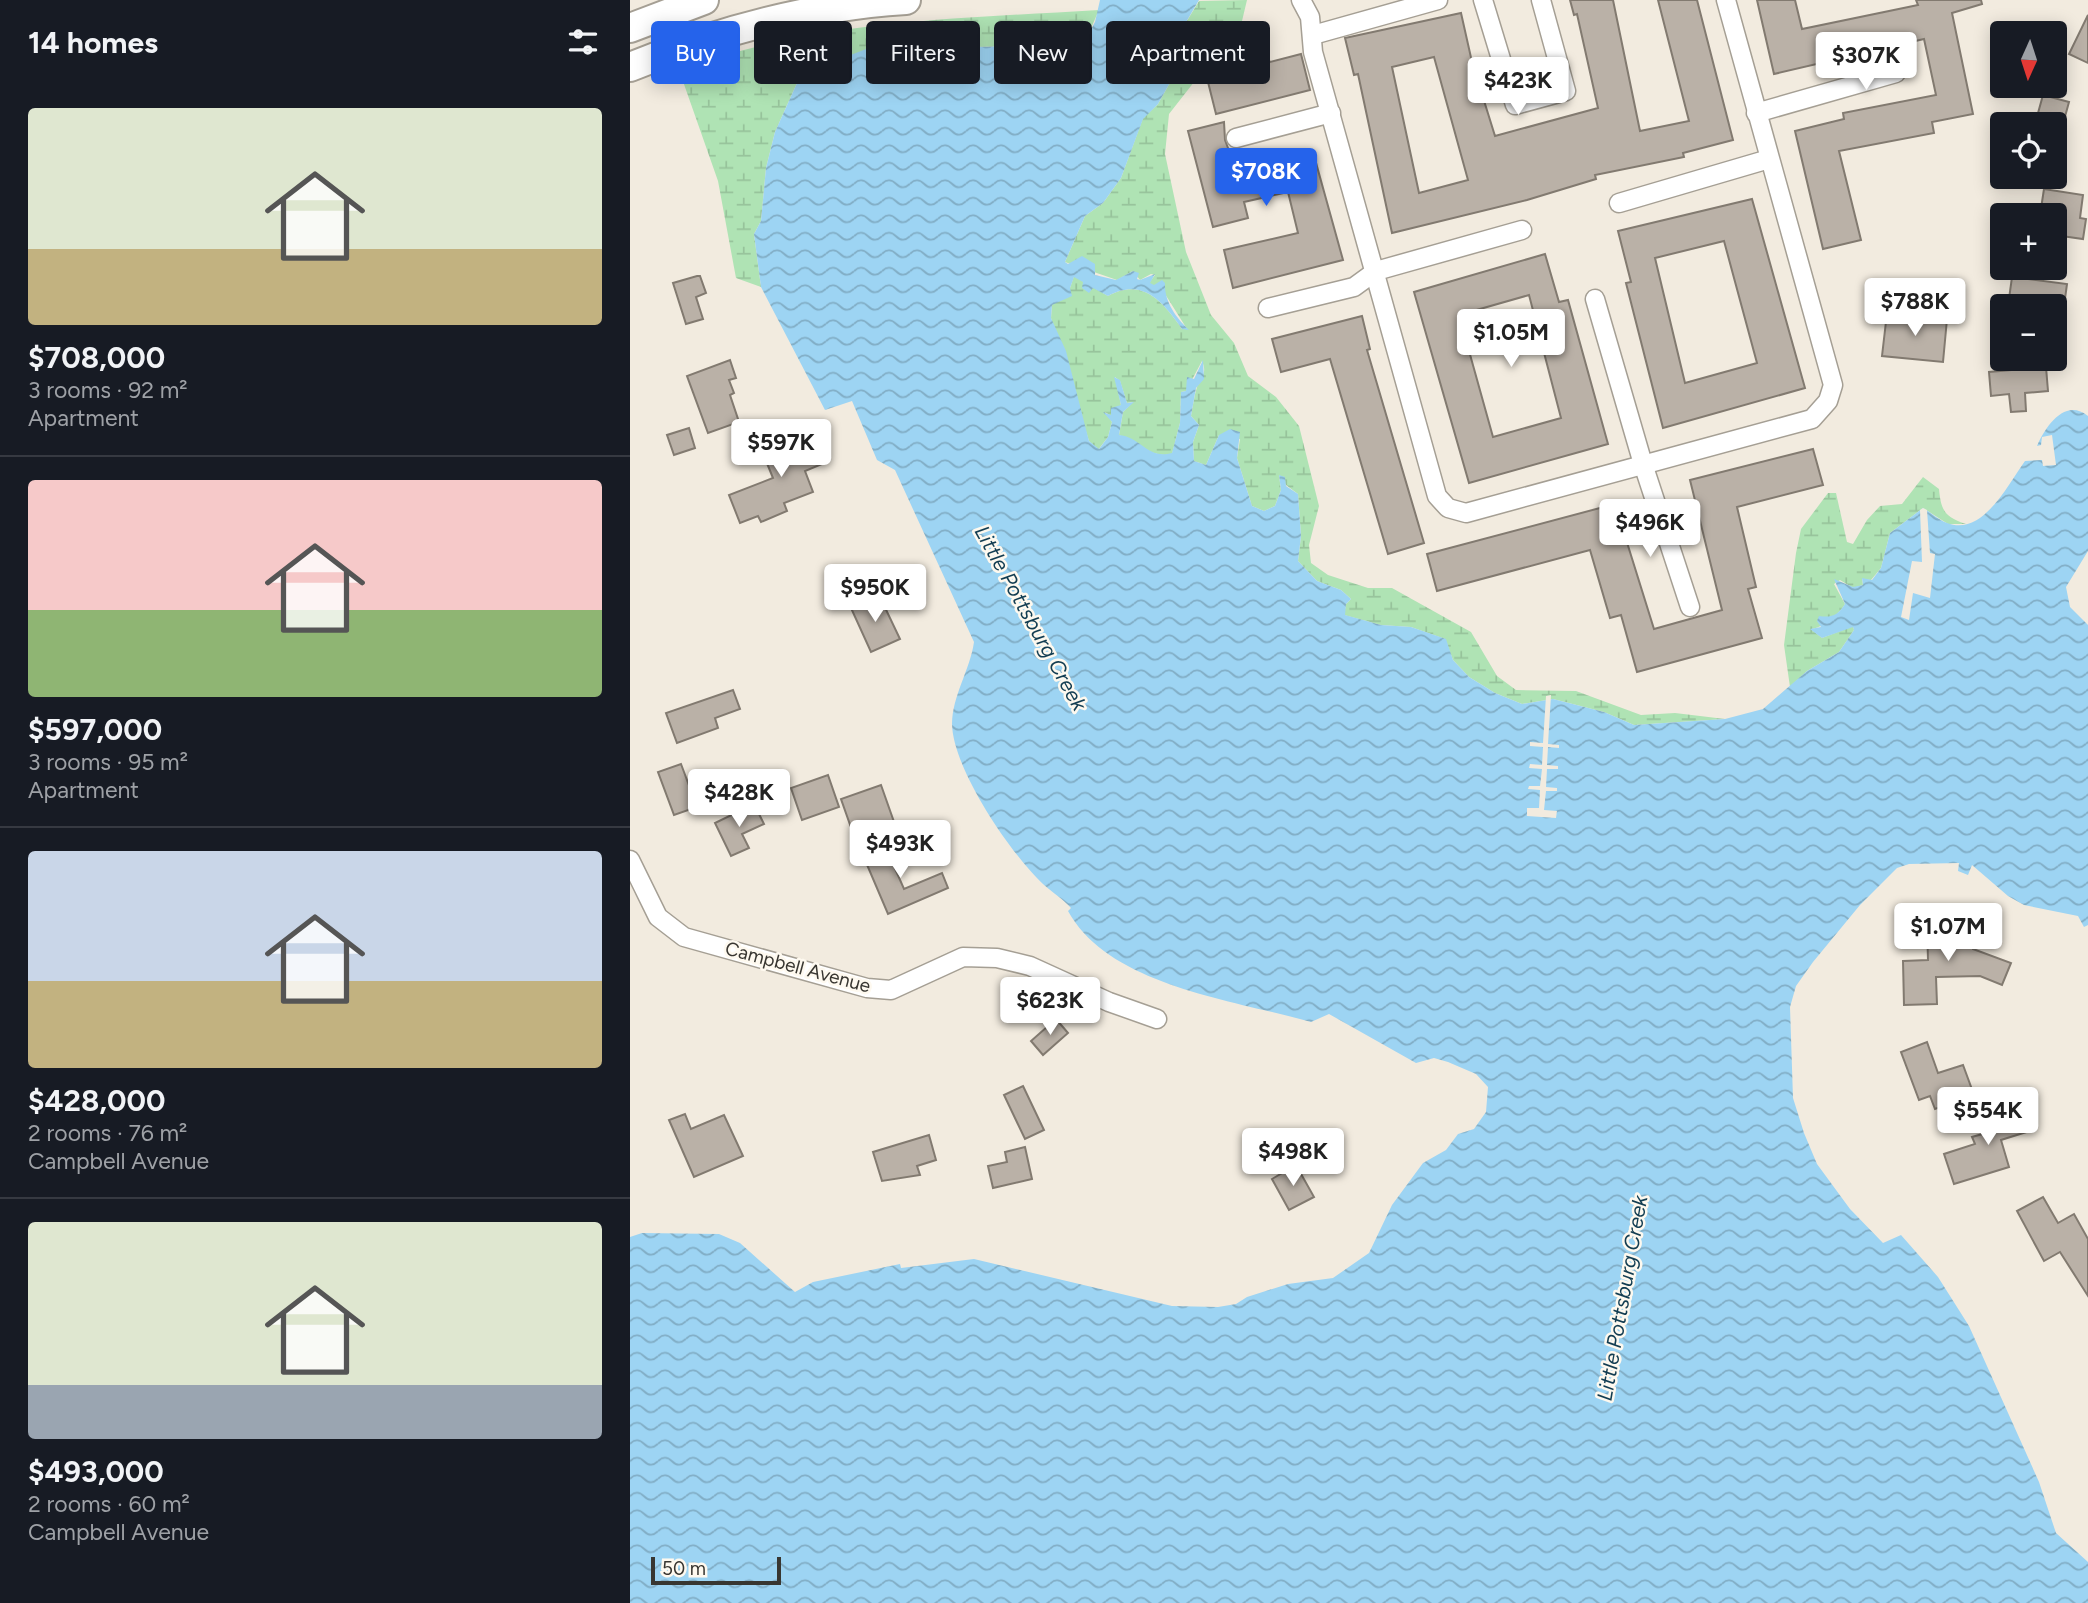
<!DOCTYPE html>
<meta charset="utf-8">
<style>
:root{--surface:#171b24;--page:#20242c;--text:#f1f3f6;--muted:#9ea1a6;--line:#363941;--accent:#2563eb}
body{margin:0;font-family:Figtree,sans-serif;background:var(--page);color:var(--text);height:100vh;display:flex;flex-direction:column;font-size:26px;white-space:nowrap}
*{box-sizing:border-box;margin:0}
p{font-size:23px;color:var(--muted)}
.icon{flex:none;width:38px;height:38px;fill:none;stroke:currentColor;stroke-width:2;stroke-linecap:round;stroke-linejoin:round}
.map{position:relative;flex:1;overflow:hidden}
.sheet{display:flex;flex-direction:column;background:var(--surface);width:630px}
.sheet>*{flex:none}
.guide{position:absolute;left:21px;top:21px;width:665px;height:63px;display:flex;gap:14px}
.needle{width:46px;rotate:183deg}
.controls{position:absolute;left:1360px;top:21px;display:grid;gap:14px}
.controls a{display:grid;place-items:center;width:77px;height:77px;border-radius:7px;background:var(--surface);box-shadow:0 4px 18px #0003;font-size:35px}
.scale{position:absolute;left:21px;bottom:18px;width:130px;box-sizing:border-box;padding-left:7px;border:4px solid #383631;border-top:0;font-size:19px;line-height:24px;white-space:nowrap;color:#383631;-webkit-text-stroke:5px #fef9ef;paint-order:stroke}
.price{position:absolute;translate:-50% -60px;padding:0 16px;border-radius:7px;background:#fff;color:#222;font-size:23px;line-height:46px;filter:drop-shadow(0 2px 4px #0008)}
.price::after{content:'';position:absolute;left:50%;top:42px;width:21px;height:16px;margin-left:-10px;background:inherit;clip-path:polygon(0 0,100% 0,50% 100%)}
.price.current{background:var(--accent);color:#fff}
ul{padding:0;list-style:none}
li{display:grid;align-content:center;gap:14px;height:371px;padding:0 28px}
li+li{border-top:2px solid var(--line)}
li span{display:grid;place-items:center;height:217px;border-radius:7px;color:#555}
li>.icon{margin-inline-start:auto}
span .icon{width:126px;height:126px;fill:#fffc;stroke-width:1}
li b{font-size:30px}
h2{display:flex;justify-content:space-between;align-items:center;height:84px;padding:0 28px;font-size:30px}
.pill{padding:0 24px;border-radius:7px;background:var(--surface);box-shadow:0 4px 18px #0003;font-size:24px;line-height:63px}
.pill.current{background:var(--accent);color:#fff}
main{display:flex;flex:1;min-height:0}
.map>svg:first-child{display:block}
.wetland{fill:url(#wetland-marsh)}
.water{fill:url(#water-waves)}
.pier{fill:#f2ebdf}
.building{fill:#bab1a7;stroke:#827a70;stroke-width:2;fill-rule:evenodd}
.lines{fill:none;stroke-linecap:round;stroke-linejoin:round}
.minor-casing{stroke:#a59f94;stroke-width:21}
.primary-casing{stroke:#a59f94;stroke-width:32}
.minor{stroke:#fff;stroke-width:18}
.primary{stroke:#fff;stroke-width:28}
.labels{text-anchor:middle;dominant-baseline:central;stroke-width:5;stroke-linejoin:round;paint-order:stroke}
.street-label{font-size:19px;fill:#383631;stroke:#fef9ef}
.water-label{font-size:21px;font-style:italic;fill:#123d52;stroke:#fef9ef}
</style>
<main>
<section class="sheet">
<h2>14 homes<svg class="icon" aria-label="filters" viewBox="0 0 24 24"><path d="M4 7h16M4 17h16"/><circle cx="9" cy="7" r="2"/><circle cx="15" cy="17" r="2"/></svg></h2>
<ul>
<li><span style="background:linear-gradient(#dfe7d0 65%,#c2b280 0)"><svg class="icon" aria-label="home" viewBox="0 0 24 24"><path d="M3 11l9-7 9 7M6 9v11h12V9"/></svg></span><div><b>$708,000</b><p>3 rooms · 92 m²</p><p>Apartment</p></div></li>
<li><span style="background:linear-gradient(#f6c9c9 60%,#8fb573 0)"><svg class="icon" aria-label="home" viewBox="0 0 24 24"><path d="M3 11l9-7 9 7M6 9v11h12V9"/></svg></span><div><b>$597,000</b><p>3 rooms · 95 m²</p><p>Apartment</p></div></li>
<li><span style="background:linear-gradient(#c9d6e8 60%,#c2b280 0)"><svg class="icon" aria-label="home" viewBox="0 0 24 24"><path d="M3 11l9-7 9 7M6 9v11h12V9"/></svg></span><div><b>$428,000</b><p>2 rooms · 76 m²</p><p>Campbell Avenue</p></div></li>
<li><span style="background:linear-gradient(#dfe7d0 75%,#9aa5b1 0)"><svg class="icon" aria-label="home" viewBox="0 0 24 24"><path d="M3 11l9-7 9 7M6 9v11h12V9"/></svg></span><div><b>$493,000</b><p>2 rooms · 60 m²</p><p>Campbell Avenue</p></div></li>
</ul>
</section>
<div class="map">
<svg width="1458" height="1603" viewBox="0 0 1458 1603">
<defs>
<pattern id="wetland-marsh" width="20" height="14" patternUnits="userSpaceOnUse" patternTransform="scale(1.75)"><rect width="20" height="14" fill="#afe3b4"/><path d="M1 5h8M5 5V1M11 12h8M15 12V8" fill="none" stroke="#97c39b"/></pattern>
<pattern id="water-waves" width="16" height="10" patternUnits="userSpaceOnUse" patternTransform="scale(1.75)"><rect width="16" height="10" fill="#9dd4f3"/><path d="M0 5q4-4 8 0t8 0" fill="none" stroke="#81adc5"/></pattern>
</defs>
<rect width="100%" height="100%" fill="#f2ebdf"/>
<g class="wetland">
<path d="M617,0l-5,21 -23,36 -21,20 -29,37 -4,40 21,98 25,63 23,28 14,33 28,21 23,29 20,80 -10,39 2,18 17,12 40,13h24l79,44 26,44 19,14 60,1 65,24 34,-2 50,6 -91,6 -30,-13 -51,-13 -31,5 -27,-11 -26,-16 -16,-17 -8,-21 -34,-12 -30,-2 -37,-10 2,-11 5,-5 -10,-9 -24,-9 -19,-20 3,-25 -3,-42 -12,-9 -7,-10 2,15 -6,16 -11,5 -12,-5 -15,-48 3,-19 -21,-4 -13,30 -12,-4 -1,-19 6,-17 -8,-9c2,-10 3,-20 6,-29 3,-11 11,-12 5,-26l-16,30 -5,1 -1,31 -8,31c-20,5 -34,-12 -53,-19l4,-23 10,-10 -6,1 -7,-22 -5,-4 6,28 -10,11 -6,-4 7,10 -4,15 -10,13 -9,-9 -38,-123 1,-13 18,-17 4,-12 34,20c35,-19 55,6 74,33h5l-22,-35 -16,-11 6,-8 -4,-1 -11,6 -7,-9 -16,9 -52,-18 20,-46 18,-13 18,-25 22,-60 15,-14 23,-41 1,-34 17,-28z"/>
<path d="M469,10l-12,27 -19,8 -138,3 -56,-2 -77,37 -22,49 -9,36 -5,53 -7,13 7,53 -25,-9 -18,-97 -39,-111c140,-50 273,-51 420,-60z"/>
<path d="M1293,477l16,12c2,22 6,28 27,35h-18l-25,-16 -33,25 -9,35 -10,12 -9,-1 1,6 -10,3 -13,-8 -6,4 11,20c-6,10 -22,24 -34,25l11,9 31,-12 1,4 -15,22 -32,19 -17,16 -6,-42 12,-92 5,-24 27,-36h8l11,49 6,2 14,-24 13,-14 22,-2z"/>
</g>
<path class="water" d="M470,0h99l-17,29 -1,34 -23,41 -15,15 -22,59 -18,25 -18,13 -20,46 3,2 14,-8 13,8v11l21,5 17,-9 6,2 -2,6 3,1 15,-6 -5,9 4,2 8,-5 3,3c-1,18 11,35 24,47l-7,-1c-19,-27 -39,-52 -74,-33l-15,-8 -4,5 -7,-5 1,-6 -9,-5 -4,11 2,8 -20,9 -1,13 15,33 23,90 10,8 9,-12 4,-15 -9,-10 8,3v-7l10,-3 -7,-28 6,3 7,23 7,-1 -11,10 -4,23c22,2 29,25 53,18l8,-30 1,-31 5,-1 1,-14 7,2 9,-19 1,19 -8,9 -5,28 8,9 -6,17 1,19 12,4 13,-30 11,-6 10,3 -3,26 15,48 12,5 11,-5 6,-16 -2,-15 6,2 1,9 12,8 3,42 -3,25 19,20 24,9 10,9 -5,5 -1,11 36,10 30,2 35,12 7,21 16,17 26,16 27,11 31,-5 51,13 30,13 91,-6 38,-10 44,-38 32,-19 15,-22 -1,-3 -31,11 -12,-9 11,-2 -4,-6 2,-5c13,2 19,-1 26,-12l-11,-25 19,8 10,-2 -1,-7 10,2 9,-12 9,-35 33,-25c7,4 16,12 24,15 36,14 61,-39 78,-62l17,-1 1,6 13,-1 -4,-30 -10,2 -1,8 -4,1c8,-19 28,-49 51,-30v135l-22,36 4,20 18,18v300l-4,2 -6,-11 -54,-11 -16,-9 -36,-31 -4,10 -10,-4 1,-8 -50,1 -12,4 -37,37 -47,57 -17,24 -6,21 3,91 11,35 13,31 33,45 33,34 18,-8 37,42 31,49 70,156 17,51 32,29v41h-1458v-366l12,-4 77,1 21,9 55,49 18,-10 87,-18 1,4 73,-9 198,47 46,1 18,-3 11,-7 41,-13 45,-6 36,-25 23,-48 31,-42 23,-13 12,-16 16,-5 12,-17 2,-25 -12,-13 -28,-12 -14,-4 -18,5 -87,-49 -18,8c-77,-22 -202,-36 -243,-111l3,-3c-8,-9 -18,-15 -28,-24 -33,-31 -90,-115 -91,-160 0,-28 18,-54 22,-82l-79,-172 -18,-10 -25,-59 -27,9 -64,-123 -7,-53 7,-13 5,-53 9,-36 22,-49 38,-22 39,-15 56,2 138,-3 19,-8 8,-15z"/>
<g class="pier">
<polygon points="1293,508 1297,510 1300,553 1305,554 1300,598 1283,593 1279,620 1271,617 1282,561 1292,562 1290,510"/>
<polygon points="921,695 918,744 929,745 929,748 918,747 917,765 928,766 928,769 917,769 916,787 927,788 927,791 916,791 914,810 927,811 926,818 897,816 897,808 909,808 910,790 898,789 899,786 910,786 912,769 899,768 900,764 912,765 913,747 900,746 900,742 913,743 916,696"/>
</g>
<g class="building">
<path d="M940,0h43l27,131 49,-10 -31,-121h39l36,140 -50,13 1,4 -89,18 1,4 -69,21 -135,33 -34,-159 -4,1 -9,-37 116,-25 11,49 23,74 103,-28 -21,-94 -3,1zM804,57l34,123 -49,13 -27,-126z"/>
<polygon points="1127,0 1165,0 1172,29 1288,5 1286,0 1351,0 1352,4 1322,13 1343,114 1302,122 1304,133 1209,151 1231,240 1193,249 1165,131 1214,119 1213,113 1306,95 1294,39 1144,74"/>
<polygon points="1458,15 1458,63 1439,54"/>
<polygon points="671,54 680,90 586,114 577,78"/>
<polygon points="1413,95 1439,102 1433,124 1405,124"/>
<polygon points="594,122 595,140 606,169 683,152 713,260 603,288 594,250 668,233 658,192 614,202 618,218 583,227 558,131"/>
<polygon points="1414,189 1453,195 1450,218 1456,219 1453,239 1424,235 1424,215 1410,215"/>
<path d="M1122,199l53,189 -142,40 -37,-145 5,-1 -13,-51zM1094,241l33,122 -72,20 -30,-125z"/>
<path d="M915,254l14,48 9,-2 40,144 -139,39 -55,-191zM899,295l32,123 -68,19 -34,-122z"/>
<polygon points="67,276 70,276 76,293 66,297 73,319 56,324 43,283"/>
<polygon points="1382,277 1437,284 1434,306 1378,306"/>
<polygon points="1257,313 1317,319 1313,362 1252,356"/>
<polygon points="732,316 740,349 737,350 794,543 758,554 700,359 651,372 642,339"/>
<polygon points="100,360 106,378 99,380 104,393 100,395 109,422 78,433 57,376"/>
<polygon points="1416,367 1418,391 1395,393 1396,411 1381,412 1379,394 1361,396 1359,372"/>
<polygon points="59,428 65,448 44,455 37,435"/>
<polygon points="187,430 195,449 187,452 192,464 175,471 183,492 154,503 157,511 131,522 128,516 110,523 99,495 143,478 132,451"/>
<polygon points="1183,449 1193,485 1107,507 1126,587 1118,589 1132,638 1007,672 991,615 980,618 960,550 807,591 797,554 985,504 1024,629 1092,610 1060,480"/>
<polygon points="249,595 270,639 241,652 221,608"/>
<polygon points="103,690 110,709 85,718 88,728 47,743 36,713"/>
<polygon points="51,764 67,807 44,815 28,772"/>
<polygon points="198,775 209,807 172,820 161,788"/>
<polygon points="251,785 264,822 224,836 211,799"/>
<polygon points="124,804 134,824 112,834 119,848 101,856 85,823"/>
<polygon points="279,842 285,856 263,864 274,889 312,873 318,888 258,914 235,860"/>
<polygon points="1342,923 1343,949 1381,963 1372,985 1350,976 1306,977 1307,1004 1274,1005 1273,961 1298,960 1297,924"/>
<polygon points="426,1019 438,1033 413,1055 401,1041"/>
<polygon points="1297,1042 1308,1073 1333,1065 1344,1095 1305,1109 1300,1096 1289,1100 1271,1052"/>
<polygon points="393,1086 414,1130 395,1139 374,1095"/>
<polygon points="1396,1106 1403,1130 1371,1140 1379,1167 1324,1184 1314,1154 1345,1144 1342,1137 1363,1131 1359,1117"/>
<polygon points="55,1114 61,1129 94,1115 113,1156 64,1177 39,1120"/>
<polygon points="299,1135 306,1160 287,1166 290,1175 252,1181 243,1152"/>
<polygon points="395,1147 402,1179 363,1188 358,1166 377,1162 375,1152"/>
<polygon points="666,1165 684,1197 659,1210 642,1179"/>
<polygon points="1413,1197 1428,1223 1444,1214 1458,1239 1458,1296 1430,1252 1414,1261 1387,1211"/>
</g>
<g class="lines">
<g class="minor-casing">
<g id="minor">
<polyline points="671,0 680,17 683,52 807,496 818,508 836,513 1182,419 1198,401 1203,385 1096,0"/>
<polyline points="853,0 885,105 936,91 911,0"/>
<polyline points="683,35 808,0"/>
<polyline points="1126,113 1266,73"/>
<polyline points="606,138 701,113"/>
<polyline points="989,203 1139,159"/>
<polyline points="965,299 1013,464 1060,607"/>
<polyline points="638,308 724,287 746,271 892,230"/>
<polyline points="0,860 28,917 54,937 237,988 261,990 333,957 367,958 400,966 479,1002 527,1019"/>
</g>
</g>
<g class="primary-casing">
<g id="primary">
<polyline points="0,28 74,0"/>
<path d="M0,67c90,-37 179,-61 276,-67"/>
</g>
</g>
<use href="#minor" class="minor"/>
<use href="#primary" class="primary"/>
</g>
<g class="labels">
<g class="street-label">
<text transform="translate(168 967) rotate(15)">Campbell Avenue</text>
</g>
<g class="water-label">
<text transform="translate(401 618) rotate(61)">Little Pottsburg Creek</text>
<text transform="translate(992 1298) rotate(-80)">Little Pottsburg Creek</text>
</g>
</g>
</svg>
<div class="controls">
<a><svg class="needle" viewBox="-14 -14 28 28"><path d="M0-13l5 13h-10z" fill="#e53935"/><path d="M0 13l5-13h-10z" fill="#9ea1a6"/></svg></a>
<a><svg class="icon" aria-label="locate" viewBox="0 0 24 24"><circle cx="12" cy="12" r="6"/><path d="M12 2v4M12 18v4M2 12h4M18 12h4"/></svg></a>
<a>+</a>
<a>−</a>
</div>
<div class="scale">50 m</div>
<b class="price" style="left:1236px;top:92px">$307K</b>
<b class="price" style="left:888px;top:117px">$423K</b>
<b class="price current" style="left:636px;top:208px">$708K</b>
<b class="price" style="left:1285px;top:338px">$788K</b>
<b class="price" style="left:881px;top:369px">$1.05M</b>
<b class="price" style="left:151px;top:479px">$597K</b>
<b class="price" style="left:1020px;top:559px">$496K</b>
<b class="price" style="left:245px;top:624px">$950K</b>
<b class="price" style="left:109px;top:829px">$428K</b>
<b class="price" style="left:270px;top:880px">$493K</b>
<b class="price" style="left:1318px;top:963px">$1.07M</b>
<b class="price" style="left:420px;top:1037px">$623K</b>
<b class="price" style="left:1358px;top:1147px">$554K</b>
<b class="price" style="left:663px;top:1188px">$498K</b>
<div class="guide">
<a class="pill current">Buy</a>
<a class="pill">Rent</a>
<a class="pill">Filters</a>
<a class="pill">New</a>
<a class="pill">Apartment</a>
</div>
</div>
</main>
